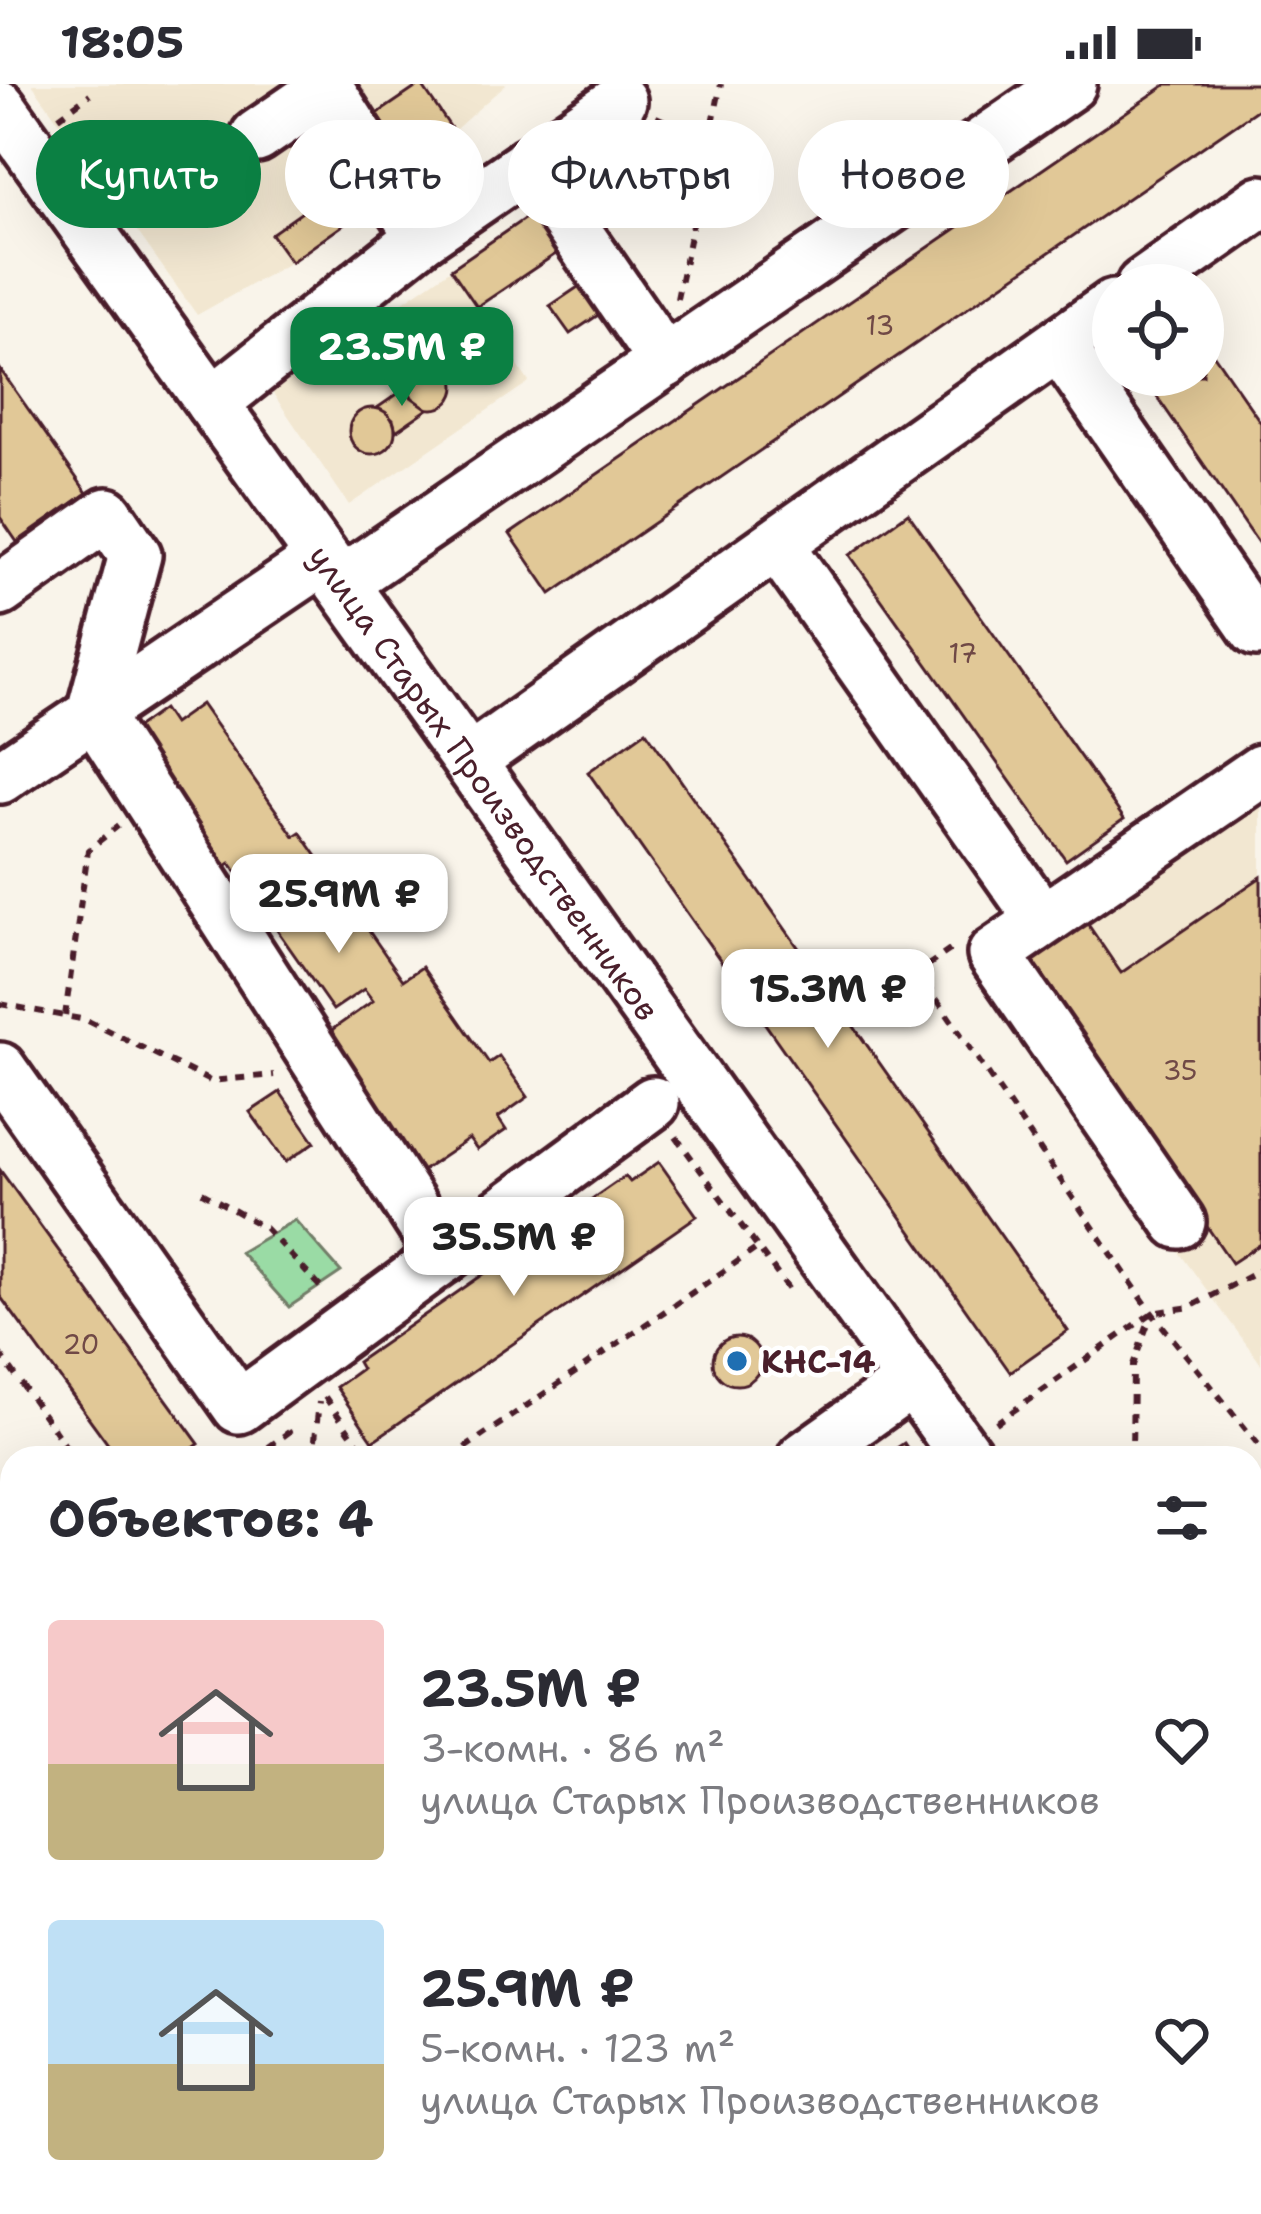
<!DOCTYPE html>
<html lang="ru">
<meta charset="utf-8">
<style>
:root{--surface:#fff;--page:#f2f2f3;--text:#2b2b33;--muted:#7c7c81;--accent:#0b8043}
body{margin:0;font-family:"Shantell Sans",sans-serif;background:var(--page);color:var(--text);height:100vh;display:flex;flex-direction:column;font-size:45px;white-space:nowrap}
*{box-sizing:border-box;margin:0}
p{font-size:39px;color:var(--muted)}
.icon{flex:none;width:66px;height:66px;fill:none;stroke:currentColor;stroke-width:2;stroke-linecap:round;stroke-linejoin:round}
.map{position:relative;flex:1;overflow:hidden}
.drawer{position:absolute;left:0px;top:1362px;width:1263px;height:768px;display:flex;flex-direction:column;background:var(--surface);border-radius:36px 36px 0 0;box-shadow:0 12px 48px #0002}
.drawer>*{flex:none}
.banner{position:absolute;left:36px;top:36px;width:1191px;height:108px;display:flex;gap:24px}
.fabs{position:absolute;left:1092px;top:180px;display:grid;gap:24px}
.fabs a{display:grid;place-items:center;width:132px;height:132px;border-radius:50%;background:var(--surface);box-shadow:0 12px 48px #0002;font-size:60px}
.price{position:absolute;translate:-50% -102px;padding:0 27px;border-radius:24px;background:#fff;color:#222;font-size:39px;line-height:78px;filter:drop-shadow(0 3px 6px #0008)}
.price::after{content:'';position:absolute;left:50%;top:72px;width:36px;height:27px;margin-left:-18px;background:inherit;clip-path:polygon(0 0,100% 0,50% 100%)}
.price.current{background:var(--accent);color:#fff}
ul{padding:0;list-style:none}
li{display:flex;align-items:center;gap:36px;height:300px;padding:0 48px}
li span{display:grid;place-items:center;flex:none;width:336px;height:240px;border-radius:12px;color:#555}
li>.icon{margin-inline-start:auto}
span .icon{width:144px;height:144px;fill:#fffc;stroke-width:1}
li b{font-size:51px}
h2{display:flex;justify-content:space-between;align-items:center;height:144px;padding:0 48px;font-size:51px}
.pill{padding:0 42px;border-radius:54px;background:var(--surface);box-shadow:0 12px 48px #0002;font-size:42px;line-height:108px}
.pill.current{background:var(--accent);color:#fff}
.status{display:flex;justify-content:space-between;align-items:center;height:84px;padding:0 60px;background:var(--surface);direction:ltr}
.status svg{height:33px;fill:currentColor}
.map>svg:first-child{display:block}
.built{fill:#f2e7d1}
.green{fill:#9adba5;stroke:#727d68;stroke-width:3}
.building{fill:#e1c897;stroke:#4a1f2b;stroke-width:3}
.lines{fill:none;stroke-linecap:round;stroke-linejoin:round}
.minor-casing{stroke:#4a1f2b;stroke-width:60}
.major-casing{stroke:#4a1f2b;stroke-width:72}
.path{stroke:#4a1f2b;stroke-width:6;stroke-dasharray:9 9;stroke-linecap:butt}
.minor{stroke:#fff;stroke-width:51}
.major{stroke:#faddab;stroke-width:63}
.poi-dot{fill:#1f6fb2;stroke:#fff;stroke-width:4.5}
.labels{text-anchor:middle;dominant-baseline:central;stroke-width:9;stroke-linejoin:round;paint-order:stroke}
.number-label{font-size:27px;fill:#704946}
.street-label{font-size:33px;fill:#4a1f2b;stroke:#fff}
.poi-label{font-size:33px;font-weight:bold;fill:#4a1f2b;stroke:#fff;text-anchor:start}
</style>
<div class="status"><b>18:05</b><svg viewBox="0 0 49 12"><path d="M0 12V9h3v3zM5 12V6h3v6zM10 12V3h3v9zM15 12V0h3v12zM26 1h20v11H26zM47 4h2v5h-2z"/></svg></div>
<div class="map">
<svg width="1261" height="2130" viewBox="0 0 1261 2130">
<rect width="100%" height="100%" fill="#f9f4ea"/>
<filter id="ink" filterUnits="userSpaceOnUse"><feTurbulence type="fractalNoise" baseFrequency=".00833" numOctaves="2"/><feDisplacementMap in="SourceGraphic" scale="24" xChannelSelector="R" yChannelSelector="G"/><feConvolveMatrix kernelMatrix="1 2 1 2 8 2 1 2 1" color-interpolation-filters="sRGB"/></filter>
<g filter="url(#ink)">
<g class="built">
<polygon points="32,0 506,0 447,53 374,105 373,120 291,178 197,231"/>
<polygon points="537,126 563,165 478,223 529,298 349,421 272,308"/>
<polygon points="1261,662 1261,1280 1176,1164 970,864"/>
<polygon points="1251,1839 1261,1854 1261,2130 1176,2130 1171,2124 1162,2130 1111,2130 1103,2118 1251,2118"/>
</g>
<g class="green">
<polygon points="295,1136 341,1188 289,1223 240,1168"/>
<polygon points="465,2118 746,2118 729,2130 448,2130"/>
</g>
<g class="building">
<polygon points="421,0 451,44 407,74 377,30"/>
<polygon points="1167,0 1261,0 1261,23 551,510 510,450"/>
<polygon points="353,92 373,120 291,178 271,150"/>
<polygon points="537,126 563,165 477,223 451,185"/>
<polygon points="587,197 607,225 570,250 550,222"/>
<polygon points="1203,255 1261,339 1261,463 1142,291 1203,291"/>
<circle cx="432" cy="302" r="23"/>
<polygon points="0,285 87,409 17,458 0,433"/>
<polygon points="409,302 411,313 428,325 396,347 393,336 377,324"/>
<circle cx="372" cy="347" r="23"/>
<polygon points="908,429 1124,735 1066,776 850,471"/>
<polygon points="201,620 294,752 300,748 403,896 422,883 489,979 499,972 528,1013 498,1034 506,1046 477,1066 469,1055 416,1091 320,954 373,917 364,905 333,926 230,779 220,786 178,728 185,723 132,647 163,625 173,640"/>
<polygon points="646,647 1068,1247 1010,1288 588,688"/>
<polygon points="1261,793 1261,1160 1232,1179 1025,877 1085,836 1121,889"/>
<polygon points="280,1008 315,1058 286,1078 250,1028"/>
<polygon points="659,1078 697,1132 373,1357 336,1303 361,1285 357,1278 625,1092 630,1098"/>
<polygon points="0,1086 199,1360 179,1374 118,1374 0,1212"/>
<circle cx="737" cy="1277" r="24"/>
<polygon points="904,1359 914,1374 882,1374"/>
<polygon points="12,1760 12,1847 0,1856 0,1769"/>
<polygon points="1251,1880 1261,1894 1261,1906 1251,1913"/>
<polygon points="1255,1950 1261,1959 1261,2054 1251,2061 1251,1953"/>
<polygon points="12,2077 12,2118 77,2118 59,2130 0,2130 0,2085"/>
<polygon points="1254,2115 1261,2130 1238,2130 1236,2128"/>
<polygon points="950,2118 1053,2118 1058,2130 933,2130"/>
</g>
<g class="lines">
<g class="minor-casing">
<g id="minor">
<path id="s1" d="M0,23l968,1351"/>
<polyline points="257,52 327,4 422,153"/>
<polyline points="528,79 665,278"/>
<polyline points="1143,201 1261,118"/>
<polyline points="1059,261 1256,546"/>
<polyline points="212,319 422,153 620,17"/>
<polyline points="777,460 1026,813"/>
<polyline points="341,499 1070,0"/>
<polyline points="0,506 107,430 135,471 93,628 444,1173"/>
<polyline points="469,677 1113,222"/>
<polyline points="0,693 302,489 318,470"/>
<polyline points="0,985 239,1323 653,1019"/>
<polyline points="1179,1138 994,870 1261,687"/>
<polyline points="804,1374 912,1297"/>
<polyline points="0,1572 12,1588"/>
<polyline points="0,1710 12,1702"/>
<polyline points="1251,1786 1261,1802"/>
<polyline points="0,2017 12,2009"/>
<polyline points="1067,2118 1076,2130"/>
<polyline points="768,2130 785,2118"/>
</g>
</g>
<g class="major-casing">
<g id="major">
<polyline points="1251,1516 1261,1509"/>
<polyline points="378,2130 395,2118"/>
</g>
</g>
<g class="path">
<polyline points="59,33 90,10"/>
<polyline points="656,33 708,57"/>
<polyline points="677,215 721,0"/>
<polyline points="950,866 918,888 1152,1229 1261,1364"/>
<polyline points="0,920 86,936 210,997 274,991"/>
<polyline points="65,932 88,766 118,742"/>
<polyline points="676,1053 789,1206"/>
<polyline points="202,1108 265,1144 324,1207"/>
<polyline points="0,1270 74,1374"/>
<polyline points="325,1313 368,1374"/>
<polyline points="996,1339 1152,1229 1190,1223 1261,1186"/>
<polyline points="254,1374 289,1348 284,1342"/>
<polyline points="313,1374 319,1318"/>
<polyline points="450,1374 756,1165"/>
<polyline points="1132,1374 1133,1281 1151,1231"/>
<polyline points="0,1406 12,1409"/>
<polyline points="1251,1413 1261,1406"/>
<polyline points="0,1486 12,1482"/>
<polyline points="232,2130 249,2118"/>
<polyline points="565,2130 582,2118"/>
</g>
<use href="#minor" class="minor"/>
<use href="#major" class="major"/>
</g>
</g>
<circle class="poi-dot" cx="737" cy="1277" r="12"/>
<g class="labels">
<g class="number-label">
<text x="880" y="241">13</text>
<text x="963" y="569">17</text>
<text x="1180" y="986">35</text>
<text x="81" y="1260">20</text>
</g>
<g class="street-label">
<text stroke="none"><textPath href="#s1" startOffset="831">улица Старых Производственников</textPath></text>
</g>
<g class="poi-label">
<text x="761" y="1277">КНС-14</text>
</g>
</g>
</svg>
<div class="fabs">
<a><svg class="icon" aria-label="locate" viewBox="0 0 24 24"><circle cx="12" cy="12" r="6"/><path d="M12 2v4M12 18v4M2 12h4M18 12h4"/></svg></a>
</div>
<b class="price current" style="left:402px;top:325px">23.5M ₽</b>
<b class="price" style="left:339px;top:872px">25.9M ₽</b>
<b class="price" style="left:828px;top:967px">15.3M ₽</b>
<b class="price" style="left:514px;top:1215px">35.5M ₽</b>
<div class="banner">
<a class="pill current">Купить</a>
<a class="pill">Снять</a>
<a class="pill">Фильтры</a>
<a class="pill">Новое</a>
</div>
<section class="drawer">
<h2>Объектов: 4<svg class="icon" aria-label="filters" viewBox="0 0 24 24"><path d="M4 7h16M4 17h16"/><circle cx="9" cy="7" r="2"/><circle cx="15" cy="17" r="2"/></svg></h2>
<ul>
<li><span style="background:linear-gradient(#f6c9c9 60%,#c2b280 0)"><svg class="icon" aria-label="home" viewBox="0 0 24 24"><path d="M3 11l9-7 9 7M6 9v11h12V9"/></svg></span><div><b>23.5M ₽</b><p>3-комн. · 86 m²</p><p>улица Старых Производственников</p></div><svg class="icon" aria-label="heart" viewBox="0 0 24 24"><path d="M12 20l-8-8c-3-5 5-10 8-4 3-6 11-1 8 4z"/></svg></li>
<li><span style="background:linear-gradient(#bfe0f5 60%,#c2b280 0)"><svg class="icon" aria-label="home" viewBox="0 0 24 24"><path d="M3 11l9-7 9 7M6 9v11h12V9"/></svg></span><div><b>25.9M ₽</b><p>5-комн. · 123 m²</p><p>улица Старых Производственников</p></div><svg class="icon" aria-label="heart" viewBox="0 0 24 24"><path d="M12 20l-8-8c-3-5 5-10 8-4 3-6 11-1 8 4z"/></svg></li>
</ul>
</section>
</div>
